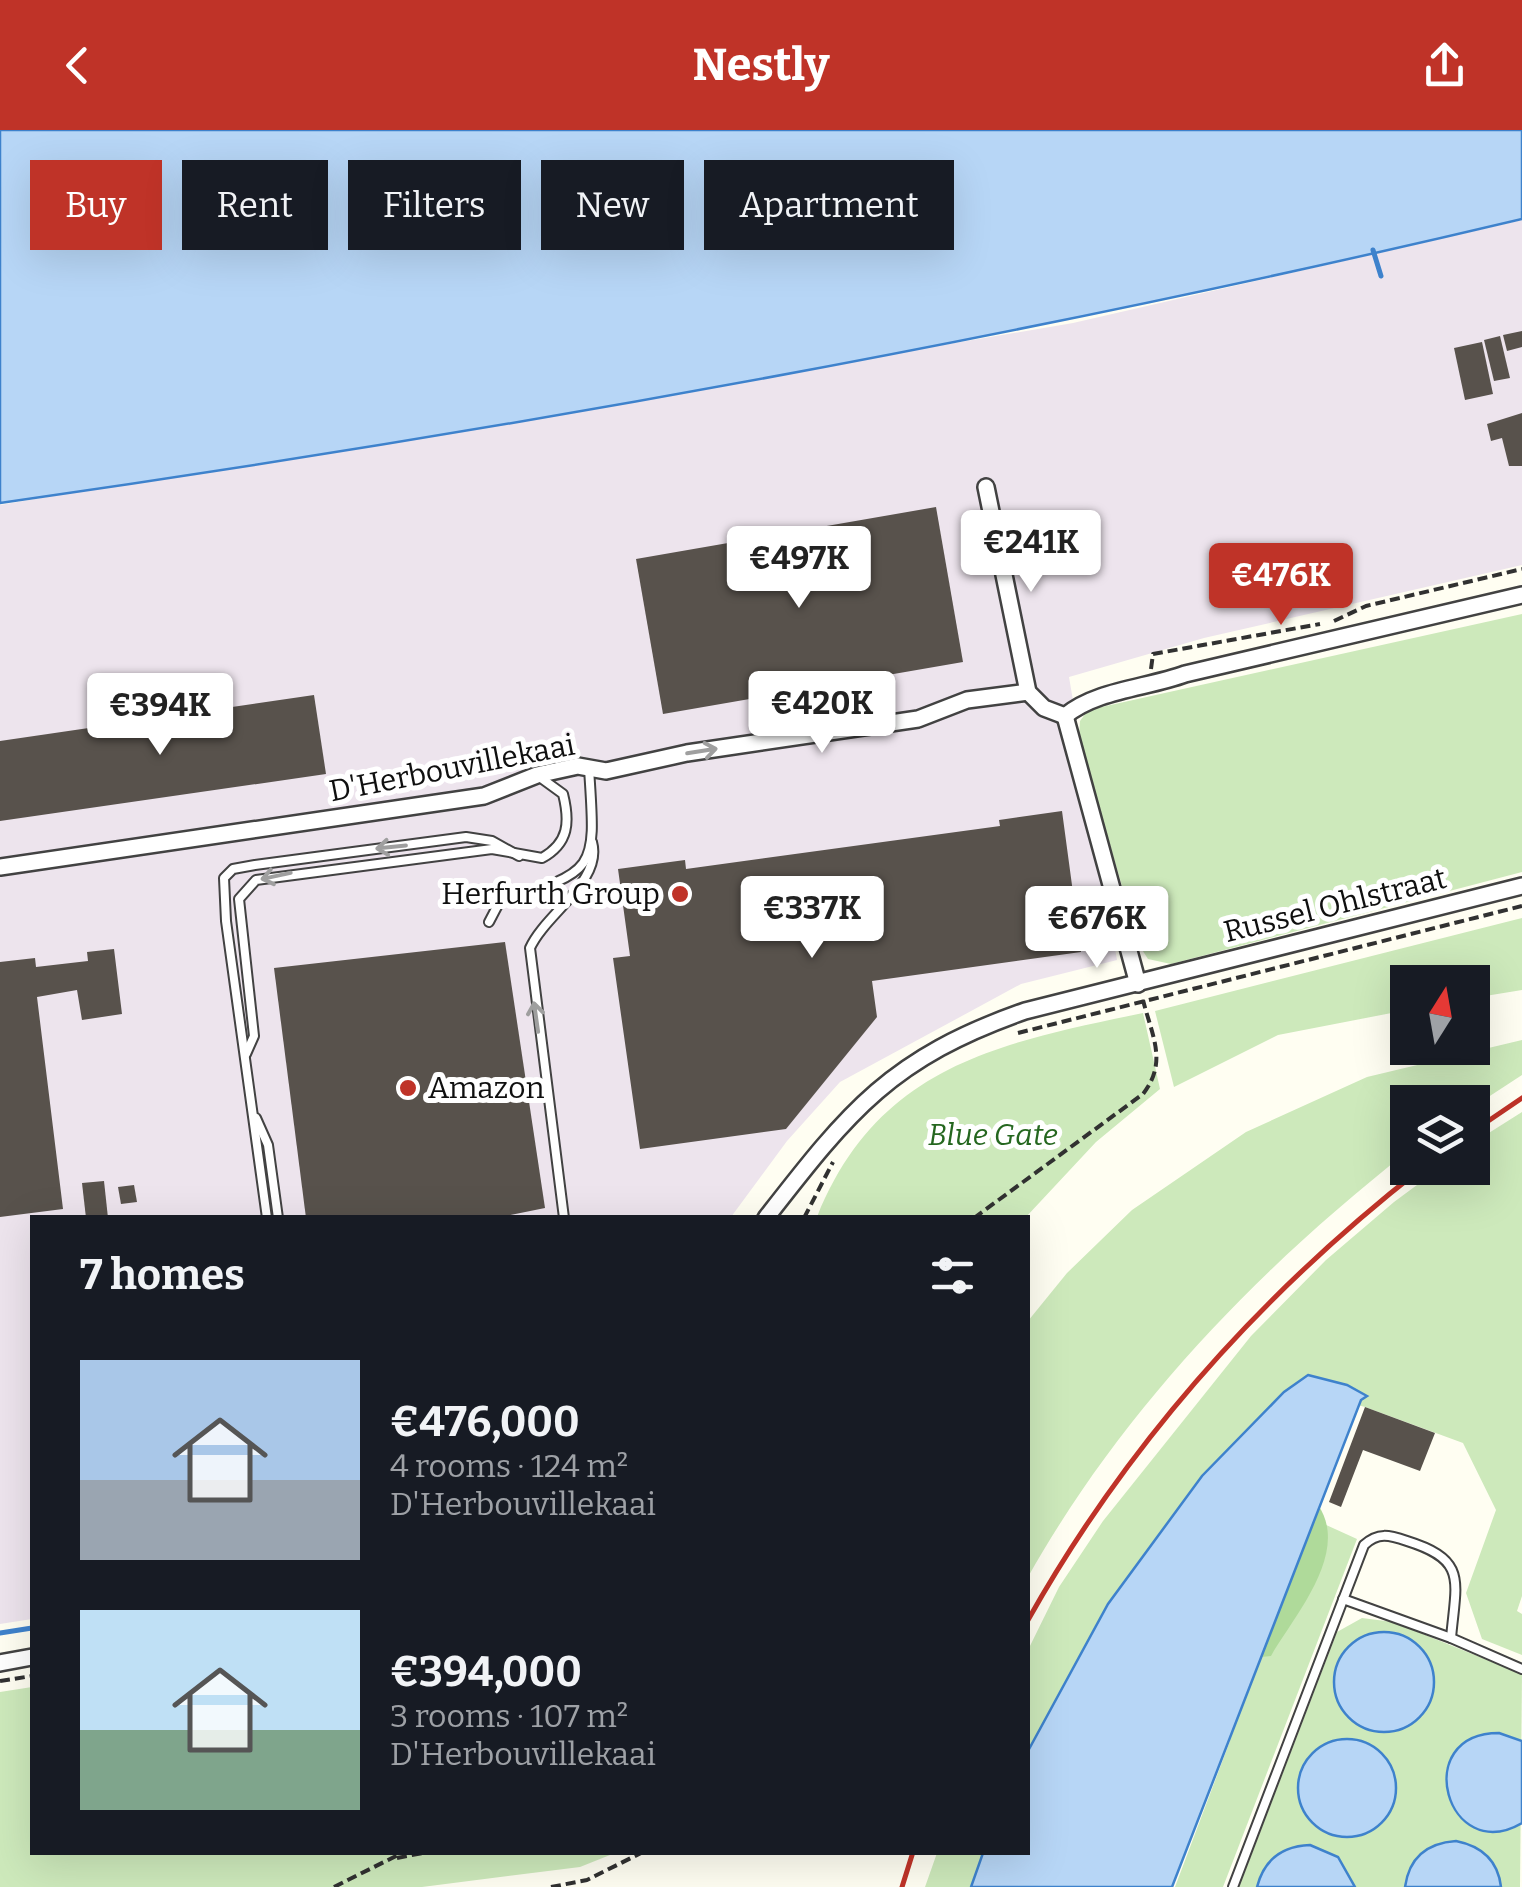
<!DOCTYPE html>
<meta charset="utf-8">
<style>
:root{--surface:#171b24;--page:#242831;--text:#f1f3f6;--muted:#9ea1a6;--accent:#bf3328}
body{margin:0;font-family:Bitter,serif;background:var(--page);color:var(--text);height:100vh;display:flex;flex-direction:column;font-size:38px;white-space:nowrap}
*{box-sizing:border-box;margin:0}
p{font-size:32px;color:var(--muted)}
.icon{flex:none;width:55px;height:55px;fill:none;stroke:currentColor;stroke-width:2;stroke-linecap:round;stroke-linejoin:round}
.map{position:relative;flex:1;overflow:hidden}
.panel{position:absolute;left:30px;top:1085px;width:1000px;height:640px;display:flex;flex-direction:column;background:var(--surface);border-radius:0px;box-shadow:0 10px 40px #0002}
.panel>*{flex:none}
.top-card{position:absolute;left:30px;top:30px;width:1000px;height:90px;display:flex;gap:20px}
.needle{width:65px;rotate:11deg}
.controls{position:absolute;left:1390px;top:835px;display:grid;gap:20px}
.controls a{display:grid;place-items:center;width:100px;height:100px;border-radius:0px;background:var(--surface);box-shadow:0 10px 40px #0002;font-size:50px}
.price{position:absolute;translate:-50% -85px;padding:0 22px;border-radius:10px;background:#fff;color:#222;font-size:32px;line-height:65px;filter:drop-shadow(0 2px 5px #0008)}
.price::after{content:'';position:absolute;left:50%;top:60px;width:30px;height:22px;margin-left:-15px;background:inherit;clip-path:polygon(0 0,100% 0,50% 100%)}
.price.selected{background:var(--accent);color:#fff}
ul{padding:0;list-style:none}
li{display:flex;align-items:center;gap:30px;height:250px;padding:0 50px}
li span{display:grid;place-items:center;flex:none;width:280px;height:200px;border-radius:0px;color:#555}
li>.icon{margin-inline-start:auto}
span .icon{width:120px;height:120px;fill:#fffc;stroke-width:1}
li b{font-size:42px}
h2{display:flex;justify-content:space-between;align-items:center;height:120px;padding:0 50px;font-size:42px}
.pill{padding:0 35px;border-radius:0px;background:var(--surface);box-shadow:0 10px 40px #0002;font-size:35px;line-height:90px}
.pill.selected{background:var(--accent);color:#fff}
header{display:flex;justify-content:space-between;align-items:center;height:130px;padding:0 50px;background:var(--accent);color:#fff;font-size:45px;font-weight:700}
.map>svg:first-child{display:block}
.industrial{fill:#ede4ed}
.green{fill:#cde9bb}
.forest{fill:#afda9a}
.water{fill:#b7d6f6;stroke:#3e82cc;stroke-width:2.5}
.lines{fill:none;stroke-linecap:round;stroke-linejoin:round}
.stream{stroke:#3e82cc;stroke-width:5}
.building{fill:#58524c}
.service-casing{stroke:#424242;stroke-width:12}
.minor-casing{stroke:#424242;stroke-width:20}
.path{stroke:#313131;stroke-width:4;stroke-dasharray:10 5;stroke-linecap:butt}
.service{stroke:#fff;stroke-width:8}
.minor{stroke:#fff;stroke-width:15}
.rail{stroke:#bf3328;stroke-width:5}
.oneway{stroke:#9f9f9f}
.poi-dot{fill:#bf3328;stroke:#fff;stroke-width:4}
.labels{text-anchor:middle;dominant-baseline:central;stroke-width:10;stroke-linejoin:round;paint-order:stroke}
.street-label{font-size:30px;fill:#0f0f0f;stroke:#fff}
.poi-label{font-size:30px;fill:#0f0f0f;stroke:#fff;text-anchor:end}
.park-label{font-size:30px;font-style:italic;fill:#25671f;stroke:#fff}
</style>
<header><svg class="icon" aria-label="back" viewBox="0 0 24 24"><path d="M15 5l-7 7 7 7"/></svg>Nestly<svg class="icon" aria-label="share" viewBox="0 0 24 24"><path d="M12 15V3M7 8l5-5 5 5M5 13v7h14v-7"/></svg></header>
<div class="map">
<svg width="1522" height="1757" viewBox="0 0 1522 1757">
<rect width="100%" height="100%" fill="#fffef2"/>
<polygon class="industrial" points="1522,90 1522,435 1204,508 1069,547 1117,830 1021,854 840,952 787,1011 731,1087 32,1088 32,1489 0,1494 0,375 1073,193"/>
<g class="green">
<polygon points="1522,484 1522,742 1171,834 1148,829 1139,815 1079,607 1080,591 1088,580"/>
<polygon points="1522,788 1522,860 1473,868 1472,852 1408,852 1407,880 1278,905 1174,957 1155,881"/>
<path d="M1143,883l17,76 -64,53 -70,75h-209c61,-152 183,-174 326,-204z"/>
<path d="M1522,910v35l-49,32 -1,-5h-64l-1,50c-150,118 -285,258 -379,425v-256l39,-48 65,-63 114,-78 121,-55z"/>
<polygon points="1522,982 1522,1466 1517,1481 1522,1484 1522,1525 1482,1509 1466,1463 1496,1380 1463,1313 1365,1277 1310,1262 1033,1721 998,1757 925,1757 937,1723 1028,1722 1028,1520 1059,1457 1103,1391 1251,1206 1326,1130 1394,1072 1440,1038 1472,1038 1473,1013"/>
<polygon points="1313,1389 1357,1409 1223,1757 1175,1757 1230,1611 1225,1601"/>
<polygon points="1362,1488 1393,1492 1522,1544 1520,1757 1239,1757 1337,1502"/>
<polygon points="32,1557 32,1722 615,1723 580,1737 422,1757 0,1757 0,1562"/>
</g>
<path class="forest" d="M1318,1375c33,48 -25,112 -47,151l-10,1z"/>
<g class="water">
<path d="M0,0h1522v89c-502,119 -1011,211 -1522,284z"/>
<polygon points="1308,1245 1347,1255 1367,1266 1361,1270 1172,1757 971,1757 983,1723 1028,1722 1028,1621 1108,1474 1202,1346 1284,1262"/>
<circle cx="1384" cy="1552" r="50"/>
<path d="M1499,1603l23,8v82c-75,44 -113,-90 -23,-90z"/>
<circle cx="1347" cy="1658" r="49"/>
<path d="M1456,1711c25,5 42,19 45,46h-96c4,-29 22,-44 51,-46z"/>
<path d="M1310,1715l28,12 17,30h-98c7,-27 25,-41 53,-42z"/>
</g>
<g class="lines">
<g class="stream">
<polyline points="1373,120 1381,146"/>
<polyline points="0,1503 32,1498"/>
</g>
</g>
<g class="building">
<polygon points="1522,201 1522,217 1507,221 1503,205"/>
<polygon points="1500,206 1510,248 1494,251 1484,210"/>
<polygon points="1482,212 1493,264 1465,270 1454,218"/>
<polygon points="1522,283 1522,336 1509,336 1502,308 1491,311 1487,294"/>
<polygon points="936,377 963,532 663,584 636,429"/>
<polygon points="314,565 326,644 0,691 0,611"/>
<polygon points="1062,681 1081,822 872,851 877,887 786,999 640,1019 613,828 630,826 618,739 685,730 686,739 1000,696 999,690"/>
<polygon points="505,812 545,1078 495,1088 306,1088 274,838"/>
<polygon points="114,819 122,884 82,890 77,860 37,867 63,1079 0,1087 0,832 35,828 36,837 88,831 87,822"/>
<polygon points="104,1051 108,1088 86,1088 82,1053"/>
<polygon points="134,1055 137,1072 121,1074 118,1057"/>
<polygon points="1365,1277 1435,1303 1420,1341 1363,1320 1341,1377 1329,1372"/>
</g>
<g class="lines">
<g class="service-casing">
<g id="service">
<path d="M489,792l11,-21c98,-30 96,-30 89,-132"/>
<path d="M246,924l8,-18 -15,-137 17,-19 236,-31 50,9c27,-15 28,-36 21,-64l-22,-16"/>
<polyline points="256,988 268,1015 278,1088"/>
<polyline points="267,1088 226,791 224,748 233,739 255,735 466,707 492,711 519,726"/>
<path d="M564,1088l-34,-270c15,-34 73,-67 62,-106"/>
<polyline points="1343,1469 1451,1508"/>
<path d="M1233,1757l131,-342c14,-13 25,-10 43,-4 61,19 49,40 44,97l71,31"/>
</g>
</g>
<g class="minor-casing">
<g id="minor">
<polyline points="986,357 1028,562 1044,578 1065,586"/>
<path d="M1065,586c31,-26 82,-28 120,-42l337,-79"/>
<polyline points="1065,586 1138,854"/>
<polyline points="0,737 484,666 537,645 578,636 606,641 687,623 918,589 967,570 1028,562"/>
<path d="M766,1088c84,-108 125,-160 259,-207l497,-125"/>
<polyline points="0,1533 32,1527"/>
</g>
</g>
<g class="path">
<polyline points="1334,491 1366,476 1522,439"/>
<polyline points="1151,539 1153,524 1320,494"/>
<polyline points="1018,903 1522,776"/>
<polyline points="804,1088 833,1032"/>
<path d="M974,1088l169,-124c25,-32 9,-58 0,-94"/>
<polyline points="0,1551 32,1546"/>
<polyline points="397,1728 428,1722"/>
<polyline points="334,1757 404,1722"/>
<polyline points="551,1757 587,1750 643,1722"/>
</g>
<use href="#service" class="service"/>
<use href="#minor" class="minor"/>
<g class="rail">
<polyline points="1472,1002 1522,968"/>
<path d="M1028,1490c100,-178 234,-327 394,-452"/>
<polyline points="902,1757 913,1722"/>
</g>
</g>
<defs><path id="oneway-shaft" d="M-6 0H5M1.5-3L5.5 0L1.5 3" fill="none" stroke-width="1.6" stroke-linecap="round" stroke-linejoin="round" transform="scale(2.5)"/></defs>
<g class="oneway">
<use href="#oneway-shaft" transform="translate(702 621) rotate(-9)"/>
<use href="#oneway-shaft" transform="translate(391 717) rotate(174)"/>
<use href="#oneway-shaft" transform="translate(276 746) rotate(168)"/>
<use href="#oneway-shaft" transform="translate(536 887) rotate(-98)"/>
</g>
<g class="poi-dot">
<circle cx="680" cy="764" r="10"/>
<circle cx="408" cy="958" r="10"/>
</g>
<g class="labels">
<g class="street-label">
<text transform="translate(452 638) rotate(-11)">D'Herbouvillekaai</text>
<text transform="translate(1335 775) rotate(-14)">Russel Ohlstraat</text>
</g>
<g class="poi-label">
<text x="660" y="764">Herfurth Group</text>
<text x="428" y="958" text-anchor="start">Amazon</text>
</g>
<g class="park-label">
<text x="993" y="1005">Blue Gate</text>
</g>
</g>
</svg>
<div class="controls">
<a><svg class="needle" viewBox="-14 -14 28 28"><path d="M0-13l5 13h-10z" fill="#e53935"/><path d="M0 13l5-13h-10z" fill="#9ea1a6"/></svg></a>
<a><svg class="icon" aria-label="layers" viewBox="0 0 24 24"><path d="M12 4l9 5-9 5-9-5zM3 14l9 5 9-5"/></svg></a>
</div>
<b class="price" style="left:1031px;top:465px">€241K</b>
<b class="price" style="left:799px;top:481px">€497K</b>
<b class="price selected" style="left:1281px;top:498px">€476K</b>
<b class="price" style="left:822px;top:626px">€420K</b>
<b class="price" style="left:160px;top:628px">€394K</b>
<b class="price" style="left:812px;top:831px">€337K</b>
<b class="price" style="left:1097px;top:841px">€676K</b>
<div class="top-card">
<a class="pill selected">Buy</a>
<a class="pill">Rent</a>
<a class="pill">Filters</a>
<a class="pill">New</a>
<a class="pill">Apartment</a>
</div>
<section class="panel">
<h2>7 homes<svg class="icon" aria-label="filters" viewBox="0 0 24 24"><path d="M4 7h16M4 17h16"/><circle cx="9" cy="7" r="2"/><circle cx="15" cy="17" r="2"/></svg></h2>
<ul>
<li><span style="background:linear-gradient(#a9c7e8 60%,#9aa5b1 0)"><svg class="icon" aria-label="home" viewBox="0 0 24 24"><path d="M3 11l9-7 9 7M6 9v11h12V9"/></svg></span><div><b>€476,000</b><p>4 rooms · 124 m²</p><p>D'Herbouvillekaai</p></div></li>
<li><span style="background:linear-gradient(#bfe0f5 60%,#7fa58c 0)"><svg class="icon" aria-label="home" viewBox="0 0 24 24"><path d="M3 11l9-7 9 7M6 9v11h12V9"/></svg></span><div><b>€394,000</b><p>3 rooms · 107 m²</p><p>D'Herbouvillekaai</p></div></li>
</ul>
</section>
</div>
